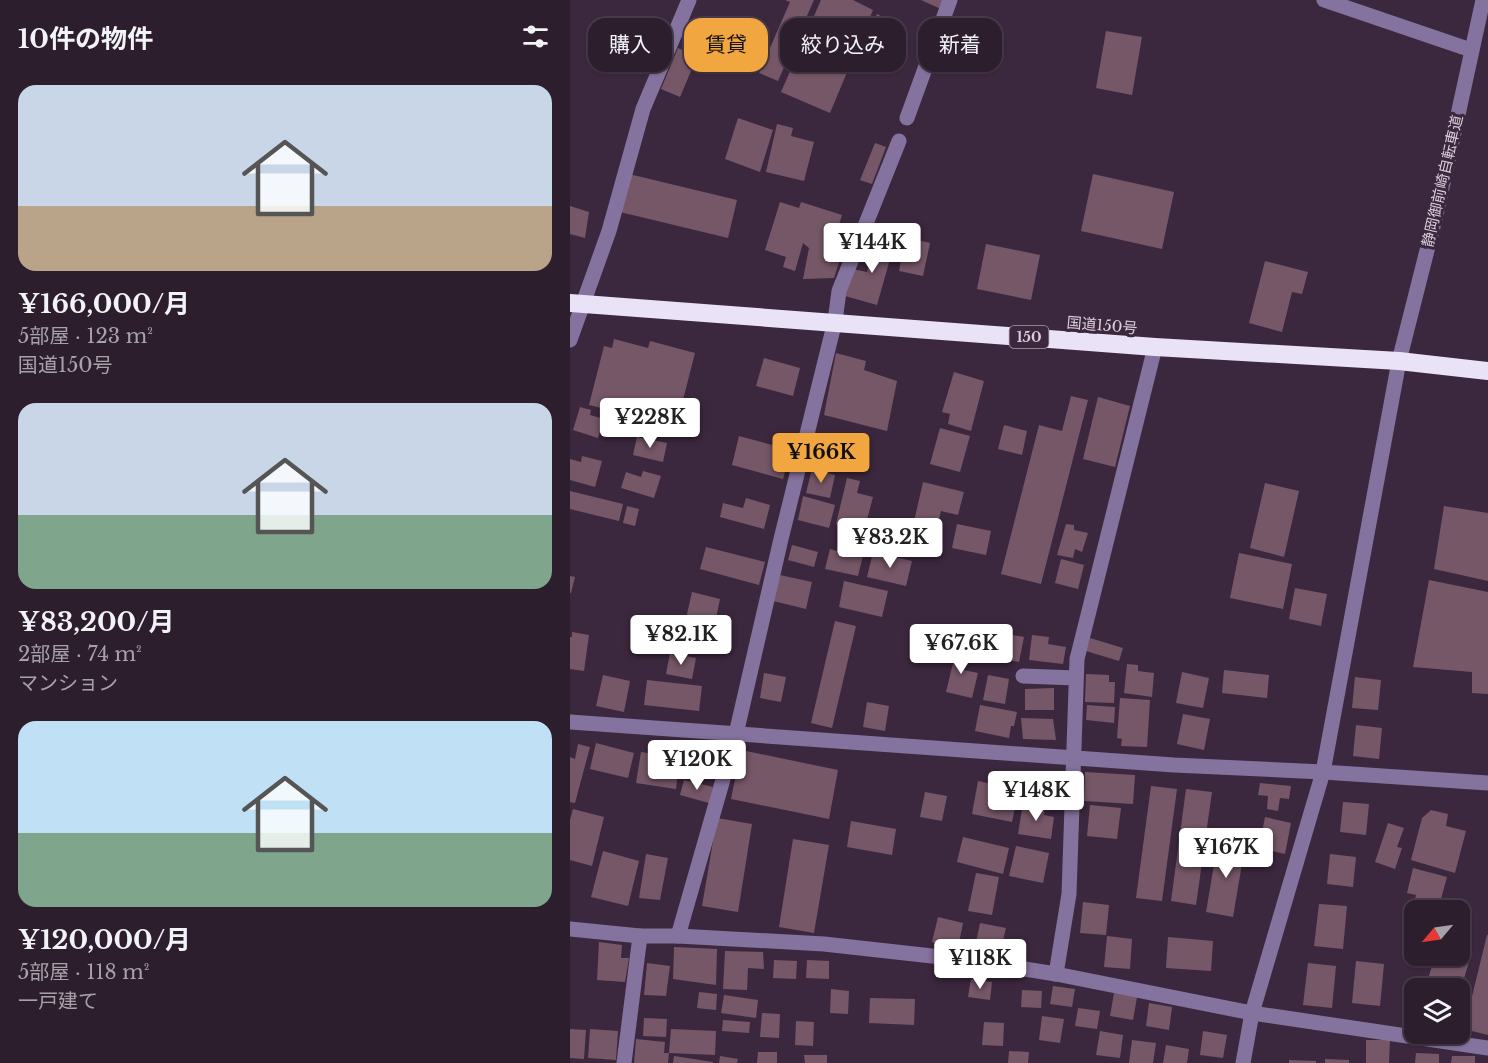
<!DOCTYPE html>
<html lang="ja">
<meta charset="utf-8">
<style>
:root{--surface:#2d1e2e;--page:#392b3a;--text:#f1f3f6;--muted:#a7a2aa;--line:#483c4a;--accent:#f1a63f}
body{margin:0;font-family:"Libre Baskerville","Noto Sans JP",serif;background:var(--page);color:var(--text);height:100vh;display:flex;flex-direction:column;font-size:22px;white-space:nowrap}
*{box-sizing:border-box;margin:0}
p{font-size:20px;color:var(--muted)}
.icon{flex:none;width:33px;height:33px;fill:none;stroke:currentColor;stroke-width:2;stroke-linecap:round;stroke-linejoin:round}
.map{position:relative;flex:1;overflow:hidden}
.side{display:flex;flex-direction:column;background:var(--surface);width:570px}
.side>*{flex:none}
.guide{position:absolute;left:18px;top:18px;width:570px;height:54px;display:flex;gap:12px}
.needle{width:39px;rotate:241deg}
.buttons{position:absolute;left:834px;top:900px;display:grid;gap:12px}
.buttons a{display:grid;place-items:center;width:66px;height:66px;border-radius:12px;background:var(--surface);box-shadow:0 2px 4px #0004,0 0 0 2px var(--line);font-size:30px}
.price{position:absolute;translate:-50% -51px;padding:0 14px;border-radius:6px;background:#fff;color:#222;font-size:20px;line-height:39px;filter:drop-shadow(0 2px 3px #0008)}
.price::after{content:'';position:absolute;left:50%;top:36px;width:18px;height:14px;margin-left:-9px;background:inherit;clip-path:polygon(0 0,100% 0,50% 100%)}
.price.active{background:var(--accent);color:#111}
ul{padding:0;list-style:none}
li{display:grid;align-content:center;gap:12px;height:318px;padding:0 18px}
li span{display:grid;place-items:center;height:186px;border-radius:18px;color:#555}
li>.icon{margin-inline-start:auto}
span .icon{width:108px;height:108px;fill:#fffc;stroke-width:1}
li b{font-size:26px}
h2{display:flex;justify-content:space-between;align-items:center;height:72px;padding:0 18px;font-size:26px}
.chip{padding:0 21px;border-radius:18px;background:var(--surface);box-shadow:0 2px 4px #0004,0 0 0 2px var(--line);font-size:21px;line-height:54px}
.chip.active{background:var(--accent);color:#111}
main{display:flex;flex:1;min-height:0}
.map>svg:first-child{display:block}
.building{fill:#765768}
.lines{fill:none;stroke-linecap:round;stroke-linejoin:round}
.minor{stroke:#84739e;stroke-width:15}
.highway{stroke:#eae3f8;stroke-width:18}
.labels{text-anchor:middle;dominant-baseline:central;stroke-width:6;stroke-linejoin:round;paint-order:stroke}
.shield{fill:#3c283e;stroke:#ab9cad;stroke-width:1.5}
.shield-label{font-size:14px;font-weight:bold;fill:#dbcedc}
.street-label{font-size:15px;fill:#dbcedc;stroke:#3c283e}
</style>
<main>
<section class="side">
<h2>10件の物件<svg class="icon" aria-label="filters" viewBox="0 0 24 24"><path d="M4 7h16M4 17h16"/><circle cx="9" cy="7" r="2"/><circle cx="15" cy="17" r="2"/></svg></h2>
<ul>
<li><span style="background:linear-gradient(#c9d6e8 65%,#b9a48a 0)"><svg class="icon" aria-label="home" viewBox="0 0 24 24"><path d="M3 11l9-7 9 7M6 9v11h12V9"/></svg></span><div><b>¥166,000/月</b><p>5部屋 · 123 m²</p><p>国道150号</p></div></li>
<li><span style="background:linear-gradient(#c9d6e8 60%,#7fa58c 0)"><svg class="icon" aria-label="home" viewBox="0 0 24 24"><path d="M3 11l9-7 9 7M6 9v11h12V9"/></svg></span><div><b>¥83,200/月</b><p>2部屋 · 74 m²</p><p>マンション</p></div></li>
<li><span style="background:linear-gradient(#bfe0f5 60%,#7fa58c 0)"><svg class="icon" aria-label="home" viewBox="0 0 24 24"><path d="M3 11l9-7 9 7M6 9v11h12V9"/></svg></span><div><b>¥120,000/月</b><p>5部屋 · 118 m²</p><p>一戸建て</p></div></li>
</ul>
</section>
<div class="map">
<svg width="918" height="1063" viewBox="0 0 918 1063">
<rect width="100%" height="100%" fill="#3c283e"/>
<g class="building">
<polygon points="215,0 244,0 208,81 189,73 220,2"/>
<polygon points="251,0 283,0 303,10 260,113 211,92"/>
<polygon points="351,0 375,0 371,9"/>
<polygon points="307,14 331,26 318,53 294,41"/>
<polygon points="536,31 572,37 562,95 526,88"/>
<polygon points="108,48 127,57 110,97 91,89"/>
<polygon points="168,118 203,130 190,172 155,159"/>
<polygon points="207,124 223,128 221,136 244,142 234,181 196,172"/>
<polygon points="305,143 316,147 302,184 290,180"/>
<polygon points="59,174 167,200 158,238 50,212"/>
<polygon points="523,174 604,192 592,249 511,231"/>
<polygon points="210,202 229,208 231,202 272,215 261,250 272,253 264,278 233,279 239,248 233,243 225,271 213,267 216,257 195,250"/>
<polygon points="0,206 19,212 15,238 0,234"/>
<polygon points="308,236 326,238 307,305 275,296 282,269 297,272"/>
<polygon points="335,237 360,243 353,276 329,271"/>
<polygon points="416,244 470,255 461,300 407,289"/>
<polygon points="695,261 738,272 732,294 722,292 712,332 679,323"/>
<polygon points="44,339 78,348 80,341 125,353 106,427 19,405 34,346 42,348"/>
<polygon points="266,353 296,361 294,370 327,381 317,431 254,415"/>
<polygon points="194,358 230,368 223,396 186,386"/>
<polygon points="384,372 414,381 401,431 378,424 380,414 372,412"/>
<polygon points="501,396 518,400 471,584 431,574 469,425 492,431"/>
<polygon points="528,397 560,406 545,467 513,459"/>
<polygon points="10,407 21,410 20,415 34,419 28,438 3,430"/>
<polygon points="434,425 457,431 452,455 428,449"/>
<polygon points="370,428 400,436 390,472 360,464"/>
<polygon points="169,436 221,450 213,479 162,465"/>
<polygon points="67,437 97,443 93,462 63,455"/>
<polygon points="12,456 32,461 25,487 0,480 0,459 11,462"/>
<polygon points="242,469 265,475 260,498 236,493"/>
<polygon points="73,471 91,476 84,498 51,488 56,472 71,477"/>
<polygon points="277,478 290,481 287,493 303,497 294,531 266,524"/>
<polygon points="353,482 394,492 388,515 371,511 365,535 342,530"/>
<polygon points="695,483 729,491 714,557 680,548"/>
<polygon points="0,491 53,504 49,521 0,509"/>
<polygon points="233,496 265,505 259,528 228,520"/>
<polygon points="176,498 200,505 194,529 150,517 153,503 173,508"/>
<polygon points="57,506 69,509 65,526 53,523"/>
<polygon points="874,506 918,513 918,581 864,569"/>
<polygon points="387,524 421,531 416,555 382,548"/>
<polygon points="496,524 504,525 504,530 518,533 512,552 505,549 503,558 487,555"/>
<polygon points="222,545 248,552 244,567 218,560"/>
<polygon points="268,545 294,552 288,576 255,569 260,549 267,551"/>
<polygon points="136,547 195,562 189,585 130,569"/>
<polygon points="303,552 342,561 336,586 297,577"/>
<polygon points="669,553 722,564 713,609 660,598"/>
<polygon points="491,559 514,565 508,589 485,583"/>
<polygon points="210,575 242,582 236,609 203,601"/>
<polygon points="0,576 5,577 1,593 0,593"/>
<polygon points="859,580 918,592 918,694 902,693 902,672 843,667"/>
<polygon points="274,581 318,591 312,617 269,607"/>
<polygon points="725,588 757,594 751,626 719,619"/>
<polygon points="122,592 150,599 139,652 110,645"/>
<polygon points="265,621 286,626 262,728 241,723"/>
<polygon points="2,632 19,635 14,671 0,669 0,637 2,637"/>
<polygon points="432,633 454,637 449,662 427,658"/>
<polygon points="462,635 479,637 478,644 496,647 493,664 459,660"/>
<polygon points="520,638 553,648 549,661 516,651"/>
<polygon points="384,646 399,650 394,670 408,673 402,698 376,692 383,663 380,663"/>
<polygon points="100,653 126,658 122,679 96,674"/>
<polygon points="557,664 568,665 568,671 584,673 582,697 554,693"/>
<polygon points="654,670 699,675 697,698 652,693"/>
<polygon points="612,672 639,678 633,708 606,703"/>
<polygon points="194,673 216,677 211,702 190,698"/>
<polygon points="516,674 539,675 539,682 545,682 544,703 515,702"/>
<polygon points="33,675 60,681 54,712 26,706"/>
<polygon points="418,675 439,679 435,704 413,700"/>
<polygon points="785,677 811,680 808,710 782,708"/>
<polygon points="77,680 132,686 129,711 74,705"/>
<polygon points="484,688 484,710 455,710 455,689"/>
<polygon points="550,698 580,700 577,747 551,746 552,739 547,738"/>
<polygon points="297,702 319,706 315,731 293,727"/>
<polygon points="410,705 447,712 444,726 441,726 439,738 405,731"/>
<polygon points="517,705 545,707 544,723 516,720"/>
<polygon points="613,714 640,719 634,750 607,744"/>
<polygon points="451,718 483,719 486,740 453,739"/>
<polygon points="786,725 812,728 809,759 783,756"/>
<polygon points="26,743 64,753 58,778 20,769"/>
<polygon points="8,744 20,747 5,803 0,802 0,757 5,759"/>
<polygon points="117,747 150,748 145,767 115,758"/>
<polygon points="171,750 268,770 259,819 161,799"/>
<polygon points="71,752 97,756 96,761 109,763 106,789 66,783"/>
<polygon points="457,772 486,776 481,801 453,796"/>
<polygon points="515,772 565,775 563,804 514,801"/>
<polygon points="114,780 143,787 139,803 110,795"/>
<polygon points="408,781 449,790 442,822 402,814"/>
<polygon points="690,783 721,786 719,799 710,798 708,811 697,809 698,796 688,795"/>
<polygon points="581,786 607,789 592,901 566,898"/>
<polygon points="616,789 642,792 626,905 601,901"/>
<polygon points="355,792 377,796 372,821 350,817"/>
<polygon points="773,802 799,804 796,835 770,832"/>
<polygon points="453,803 475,806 474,815 484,817 481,839 448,834"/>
<polygon points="520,805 551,808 547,839 517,836"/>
<polygon points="3,809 34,817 22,866 0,860 0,820"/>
<polygon points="861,810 878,814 876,826 896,831 885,873 841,860 852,818"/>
<polygon points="695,817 721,823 715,854 689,848"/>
<polygon points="147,818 182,824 168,912 132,906"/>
<polygon points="281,821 326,829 322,855 277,847"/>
<polygon points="818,823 834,828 827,847 832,848 825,869 805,862"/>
<polygon points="393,837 439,848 433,874 387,862"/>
<polygon points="223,839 259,845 244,933 209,927"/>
<polygon points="648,841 675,846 663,917 636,912"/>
<polygon points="446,846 479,853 473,883 439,876"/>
<polygon points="33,851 69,861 58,906 21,897"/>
<polygon points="76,854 98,858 90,900 69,898"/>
<polygon points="760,854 786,857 783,887 757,884"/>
<polygon points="843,868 877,877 868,910 851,910 843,908 846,895 837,893"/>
<polygon points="406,873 429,877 422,915 398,911"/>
<polygon points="513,902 539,905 536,935 510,933"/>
<polygon points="749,904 777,906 773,949 744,946"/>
<polygon points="368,917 393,923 388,948 362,942"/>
<polygon points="410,923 436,928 430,953 405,947"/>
<polygon points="917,935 918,935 918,1035 894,1029"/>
<polygon points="537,936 562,939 560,969 534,967"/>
<polygon points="598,937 643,941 641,971 596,968"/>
<polygon points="29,942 52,945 51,958 59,958 55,982 27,980"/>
<polygon points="104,947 147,949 146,985 103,979"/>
<polygon points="155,951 193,952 194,969 178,968 177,990 153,989"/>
<polygon points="887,956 900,959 891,988 855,988 864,960 884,966"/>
<polygon points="204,960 227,961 226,979 203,978"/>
<polygon points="237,960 259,961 259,979 236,978"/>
<polygon points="786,961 814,964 810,1006 782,1003"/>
<polygon points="77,963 100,966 96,996 74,995"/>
<polygon points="738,963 766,966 762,1008 733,1005"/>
<polygon points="401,979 422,982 420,1000 398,997"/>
<polygon points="483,986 505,989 502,1007 480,1004"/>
<polygon points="261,989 279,991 278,1014 260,1013"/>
<polygon points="452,990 472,991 471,1008 451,1007"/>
<polygon points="129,992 147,994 146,1010 127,1008"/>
<polygon points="544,993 567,997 563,1020 540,1016"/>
<polygon points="154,995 188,1000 186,1018 151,1013"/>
<polygon points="300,998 345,999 344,1025 299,1023"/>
<polygon points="579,1003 602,1007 599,1030 576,1026"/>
<polygon points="508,1008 530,1011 527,1029 505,1026"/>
<polygon points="192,1013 210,1014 209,1038 190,1037"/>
<polygon points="472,1016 494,1019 490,1043 469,1040"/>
<polygon points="74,1018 97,1019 96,1037 73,1036"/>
<polygon points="153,1020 180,1022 179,1033 152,1031"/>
<polygon points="226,1021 244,1022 243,1046 225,1045"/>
<polygon points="414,1022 434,1023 433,1046 412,1045"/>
<polygon points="0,1029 16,1030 14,1059 0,1058"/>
<polygon points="20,1029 48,1031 46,1060 18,1058"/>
<polygon points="101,1029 146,1031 145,1055 99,1053"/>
<polygon points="530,1031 553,1035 550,1058 526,1055"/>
<polygon points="633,1031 657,1035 653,1058 630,1055"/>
<polygon points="66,1039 95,1042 94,1053 99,1053 98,1063 64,1063"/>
<polygon points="562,1040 586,1043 583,1063 559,1063"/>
<polygon points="796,1040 820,1040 819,1063 796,1063"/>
<polygon points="596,1045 619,1049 617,1063 593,1063"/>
<polygon points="439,1051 459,1052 458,1063 438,1063"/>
<polygon points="188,1052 207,1052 207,1063 187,1063"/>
<polygon points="846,1053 869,1054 869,1063 845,1063"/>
<polygon points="234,1055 257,1055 257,1063 235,1063"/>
<polygon points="104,1056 143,1062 143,1063 103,1063"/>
<polygon points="150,1056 168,1059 167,1063 149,1063"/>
<polygon points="882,1056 905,1056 905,1063 881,1063"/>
<polygon points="755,1059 779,1060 779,1063 755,1063"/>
<polygon points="719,1060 746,1061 746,1063 719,1063"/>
</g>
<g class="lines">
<g class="minor">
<polyline points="754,0 901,50"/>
<polyline points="337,118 380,0"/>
<polyline points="0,340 39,231 73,109 119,0"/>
<polyline points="453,676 506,678"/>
<polyline points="0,722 604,765 753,772 918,783"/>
<polyline points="0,929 70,936 108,936 254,944 398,960 486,974 682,1013 918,1048"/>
<polyline points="108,936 166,734 211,539 265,321 269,291 329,141"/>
<polyline points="486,974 499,894 507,659 585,347"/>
<polyline points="54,1063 70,936"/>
<polyline points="673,1063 682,1013 753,772 829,361 867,211 913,0"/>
</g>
<polyline class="highway" points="0,303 585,347 829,361 918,371"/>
</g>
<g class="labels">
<rect class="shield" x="439.5" y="326" width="39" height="22" rx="4.5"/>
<g class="shield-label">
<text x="459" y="337">150</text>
</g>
<g class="street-label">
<text transform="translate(872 181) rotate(-77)">静岡御前崎自転車道</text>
<text transform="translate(532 325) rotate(5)">国道150号</text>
</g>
</g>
</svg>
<div class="buttons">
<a><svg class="needle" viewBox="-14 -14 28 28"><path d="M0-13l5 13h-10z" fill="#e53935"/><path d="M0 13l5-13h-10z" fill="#a7a2aa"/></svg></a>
<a><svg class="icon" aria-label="layers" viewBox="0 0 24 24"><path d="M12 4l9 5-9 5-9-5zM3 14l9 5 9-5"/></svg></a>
</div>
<b class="price" style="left:302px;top:274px">¥144K</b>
<b class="price" style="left:80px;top:449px">¥228K</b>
<b class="price active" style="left:251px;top:484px">¥166K</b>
<b class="price" style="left:320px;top:569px">¥83.2K</b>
<b class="price" style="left:111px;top:666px">¥82.1K</b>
<b class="price" style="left:391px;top:675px">¥67.6K</b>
<b class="price" style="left:127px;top:791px">¥120K</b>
<b class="price" style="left:466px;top:822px">¥148K</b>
<b class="price" style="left:656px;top:879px">¥167K</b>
<b class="price" style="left:410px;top:990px">¥118K</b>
<div class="guide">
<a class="chip">購入</a>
<a class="chip active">賃貸</a>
<a class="chip">絞り込み</a>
<a class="chip">新着</a>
</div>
</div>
</main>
